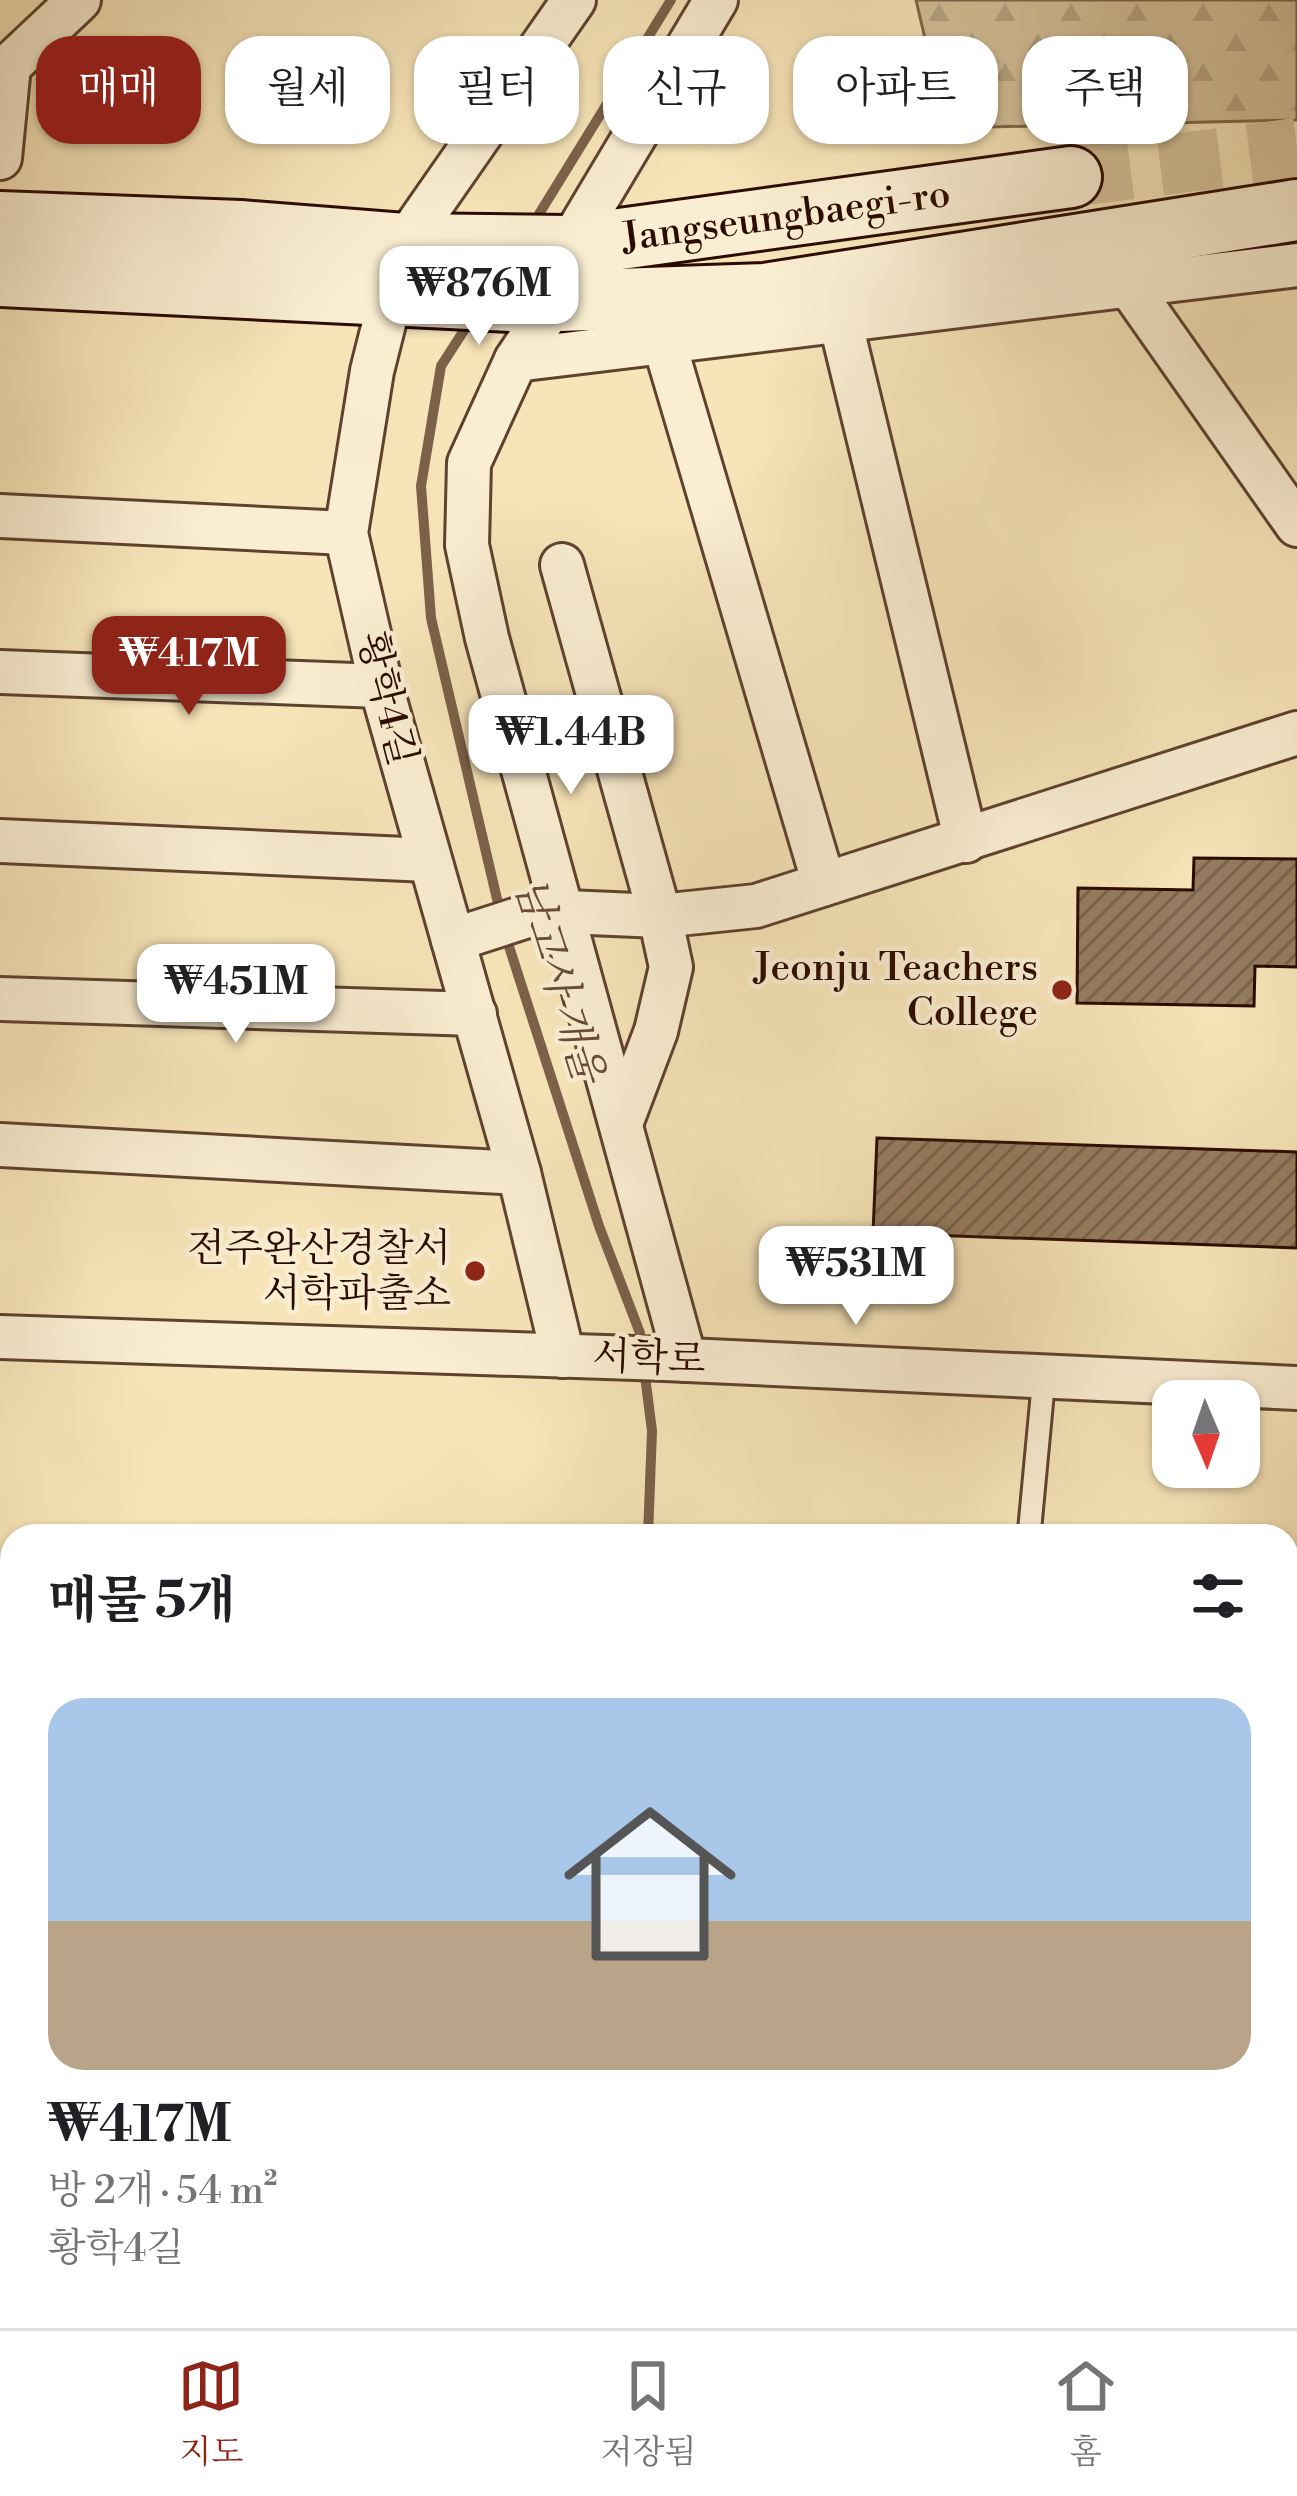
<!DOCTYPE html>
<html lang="ko">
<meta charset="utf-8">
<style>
:root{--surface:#fff;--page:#f2f2f2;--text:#202124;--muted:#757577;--line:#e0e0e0;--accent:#8f2418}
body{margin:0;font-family:"Libre Bodoni","Noto Serif KR",serif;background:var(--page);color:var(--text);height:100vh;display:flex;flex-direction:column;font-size:45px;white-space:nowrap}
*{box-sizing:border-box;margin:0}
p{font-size:39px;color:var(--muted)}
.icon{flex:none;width:66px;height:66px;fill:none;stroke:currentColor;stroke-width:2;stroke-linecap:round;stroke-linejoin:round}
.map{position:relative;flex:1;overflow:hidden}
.drawer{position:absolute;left:0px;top:1524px;width:1299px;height:804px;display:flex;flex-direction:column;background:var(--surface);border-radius:36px 36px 0 0;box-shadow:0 3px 9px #0004}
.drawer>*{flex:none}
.top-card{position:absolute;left:36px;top:36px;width:1227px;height:108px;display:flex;gap:24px}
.needle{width:78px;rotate:178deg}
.fabs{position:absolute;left:1152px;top:1380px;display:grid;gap:24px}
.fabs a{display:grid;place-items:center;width:108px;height:108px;border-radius:24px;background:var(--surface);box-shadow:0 3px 9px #0004;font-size:60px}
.price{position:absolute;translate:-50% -102px;padding:0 27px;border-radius:24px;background:#fff;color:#222;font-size:39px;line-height:78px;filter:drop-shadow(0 3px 6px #0008)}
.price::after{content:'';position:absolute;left:50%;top:72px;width:36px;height:27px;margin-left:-18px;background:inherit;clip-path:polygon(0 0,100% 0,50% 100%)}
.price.active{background:var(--accent);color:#fff}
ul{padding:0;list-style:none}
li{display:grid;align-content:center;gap:24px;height:636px;padding:0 48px}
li+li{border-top:3px solid var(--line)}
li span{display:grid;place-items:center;height:372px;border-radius:36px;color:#555}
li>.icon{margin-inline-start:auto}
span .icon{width:216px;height:216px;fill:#fffc;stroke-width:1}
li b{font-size:51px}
h2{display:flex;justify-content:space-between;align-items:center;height:144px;padding:0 48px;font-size:51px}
.tag{padding:0 42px;border-radius:36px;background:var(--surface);box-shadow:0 3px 9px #0004;font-size:42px;line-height:108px}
.tag.active{background:var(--accent);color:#fff}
.menu{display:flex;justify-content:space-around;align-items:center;height:168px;border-top:3px solid var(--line);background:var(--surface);font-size:33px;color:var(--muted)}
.menu a{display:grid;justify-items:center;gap:6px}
.menu .active{color:var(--accent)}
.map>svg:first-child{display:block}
.forest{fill:url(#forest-firs);stroke:#80664d;stroke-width:3}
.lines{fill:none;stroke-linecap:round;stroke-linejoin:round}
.stream{stroke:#7c6149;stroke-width:10}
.building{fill:url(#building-hatch);stroke:#2b0b00;stroke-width:3}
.street-tunnel{stroke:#d8c49d;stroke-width:42;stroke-dasharray:42 21;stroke-linecap:butt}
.secondary-tunnel{stroke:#d8c49d;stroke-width:60;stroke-dasharray:60 30;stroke-linecap:butt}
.lane-casing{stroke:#5e422e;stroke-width:27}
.street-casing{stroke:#5e422e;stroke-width:48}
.secondary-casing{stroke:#2b0b00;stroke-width:66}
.path{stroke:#2b0b00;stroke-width:6;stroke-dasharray:9 6;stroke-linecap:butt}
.lane{stroke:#faeed2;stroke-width:21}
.street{stroke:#faeed2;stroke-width:42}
.secondary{stroke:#faeed2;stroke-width:60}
.poi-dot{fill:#8f2418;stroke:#faeed2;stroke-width:4.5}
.labels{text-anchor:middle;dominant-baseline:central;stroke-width:9;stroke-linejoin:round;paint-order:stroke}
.street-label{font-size:39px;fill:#2b0b00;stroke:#faeed2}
.poi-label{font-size:39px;fill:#2b0b00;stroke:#faeed2;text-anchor:end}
.water-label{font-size:42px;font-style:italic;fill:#684c37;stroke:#faeed2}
</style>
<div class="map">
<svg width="1297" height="2328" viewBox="0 0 1297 2328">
<defs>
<pattern id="forest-firs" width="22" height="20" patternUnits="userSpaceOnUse" patternTransform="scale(3)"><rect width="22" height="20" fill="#d4c09a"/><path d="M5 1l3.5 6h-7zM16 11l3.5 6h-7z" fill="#b6a483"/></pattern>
<pattern id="building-hatch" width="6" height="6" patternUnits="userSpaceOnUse" patternTransform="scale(3)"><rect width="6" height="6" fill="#957c60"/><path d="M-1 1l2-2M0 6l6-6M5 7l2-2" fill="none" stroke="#7a644d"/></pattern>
</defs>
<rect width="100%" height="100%" fill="#f7e5b9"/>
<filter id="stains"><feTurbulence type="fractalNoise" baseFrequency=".00167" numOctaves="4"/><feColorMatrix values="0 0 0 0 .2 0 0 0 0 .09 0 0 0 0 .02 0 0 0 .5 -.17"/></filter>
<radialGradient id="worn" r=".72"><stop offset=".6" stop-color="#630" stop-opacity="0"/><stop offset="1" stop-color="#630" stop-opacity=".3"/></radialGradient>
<polygon class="forest" points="916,0 1297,0 1297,120 946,128"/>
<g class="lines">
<g class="stream">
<polyline points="531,227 671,0"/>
<polyline points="472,318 441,366 421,486 431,618 501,916"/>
<polyline points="505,934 599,1226 640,1333 642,1349"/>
<polyline points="644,1368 652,1431 648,1536"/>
<polyline points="613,2328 614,2316"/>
</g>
</g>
<g class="building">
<polygon points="1194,858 1297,859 1297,967 1255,966 1254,1006 1077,1003 1078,888 1193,890"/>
<polygon points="877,1138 1297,1152 1297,1248 873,1233"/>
<polygon points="0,1576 12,1576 12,1679 0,1680"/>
<polygon points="0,1576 12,1576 12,1679 0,1680"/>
<rect x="0" y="1920" width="12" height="86"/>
<rect x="0" y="1920" width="12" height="86"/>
</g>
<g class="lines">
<polyline class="street-tunnel" points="0,1921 12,1922"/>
<polyline class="secondary-tunnel" points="1071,177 1297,148"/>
<g class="lane-casing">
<polyline id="lane" points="1029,1536 1044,1376"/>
</g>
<g class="street-casing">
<g id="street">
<polyline points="0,158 9,66 79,0"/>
<polyline points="1127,283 1297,525"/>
<polyline points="840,320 966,841"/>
<polyline points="664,342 824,884"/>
<polyline points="516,360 1297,265"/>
<polyline points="0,516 346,533"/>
<polyline points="562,565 660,916 671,967 656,1031 622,1121"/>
<polyline points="0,672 381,686"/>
<polyline points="0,841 429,860"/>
<polyline points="453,940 543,911 660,916 756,906 1297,733"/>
<polyline points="0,999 475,1014"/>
<polyline points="0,1145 519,1173"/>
<polyline points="0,1337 665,1359 1297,1388"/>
<polyline points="563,1356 519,1173 381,686 346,533 372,371 404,244 574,0"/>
<polyline points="685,1360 487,638 467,545 469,463 516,360 555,301 569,246 716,0"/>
</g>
</g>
<g class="secondary-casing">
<g id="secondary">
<path id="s1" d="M0,222l240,9 164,13 165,2 502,-69"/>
<polyline points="0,276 530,302 765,294 1297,210"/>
<polyline points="1287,2202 1297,2200"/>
<polyline points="291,2328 375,2316"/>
</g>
</g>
<g class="path">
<polyline points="642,2328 647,2316"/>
<polyline points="1094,2328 1172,2321 1297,2324"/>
</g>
<use href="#lane" class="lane"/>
<use href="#street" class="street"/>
<use href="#secondary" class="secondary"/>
</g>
<g class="poi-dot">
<circle cx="1062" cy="990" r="12"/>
<circle cx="475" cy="1271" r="12"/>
</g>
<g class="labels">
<g class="street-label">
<text stroke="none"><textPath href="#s1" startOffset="789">Jangseungbaegi-ro</textPath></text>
<text transform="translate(386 699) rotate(76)">황학4길</text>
<text transform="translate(649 1359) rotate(2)">서학로</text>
</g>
<g class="poi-label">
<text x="1038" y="968">Jeonju Teachers<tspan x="1038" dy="45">College</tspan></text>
<text x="451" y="1249">전주완산경찰서<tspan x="451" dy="45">서학파출소</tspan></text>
</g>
<g class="water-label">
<text transform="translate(558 980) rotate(73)">남고사 개울</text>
</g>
</g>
<rect width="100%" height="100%" filter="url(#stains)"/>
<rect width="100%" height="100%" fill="url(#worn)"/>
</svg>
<div class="fabs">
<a><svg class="needle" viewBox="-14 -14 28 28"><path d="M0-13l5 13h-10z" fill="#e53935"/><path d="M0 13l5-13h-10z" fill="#757577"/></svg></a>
</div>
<b class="price" style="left:479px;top:348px">₩876M</b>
<b class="price active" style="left:189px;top:718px">₩417M</b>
<b class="price" style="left:571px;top:797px">₩1.44B</b>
<b class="price" style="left:236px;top:1046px">₩451M</b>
<b class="price" style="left:856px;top:1328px">₩531M</b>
<div class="top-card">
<a class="tag active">매매</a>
<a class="tag">월세</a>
<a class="tag">필터</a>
<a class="tag">신규</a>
<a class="tag">아파트</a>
<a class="tag">주택</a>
</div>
<section class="drawer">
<h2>매물 5개<svg class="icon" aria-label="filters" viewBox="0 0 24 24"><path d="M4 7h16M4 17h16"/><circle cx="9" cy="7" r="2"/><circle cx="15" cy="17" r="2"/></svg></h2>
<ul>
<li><span style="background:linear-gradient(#a9c7e8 60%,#b9a48a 0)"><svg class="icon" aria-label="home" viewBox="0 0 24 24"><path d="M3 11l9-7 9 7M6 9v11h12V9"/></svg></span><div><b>₩417M</b><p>방 2개 · 54 m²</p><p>황학4길</p></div></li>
</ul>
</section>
</div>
<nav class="menu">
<a class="active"><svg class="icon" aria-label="map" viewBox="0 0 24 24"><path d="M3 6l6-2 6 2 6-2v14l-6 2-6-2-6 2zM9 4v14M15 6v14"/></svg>지도</a>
<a><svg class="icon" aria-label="saved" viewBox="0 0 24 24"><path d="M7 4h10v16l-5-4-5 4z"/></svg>저장됨</a>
<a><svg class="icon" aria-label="home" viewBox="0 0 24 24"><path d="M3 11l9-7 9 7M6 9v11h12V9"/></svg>홈</a>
</nav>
